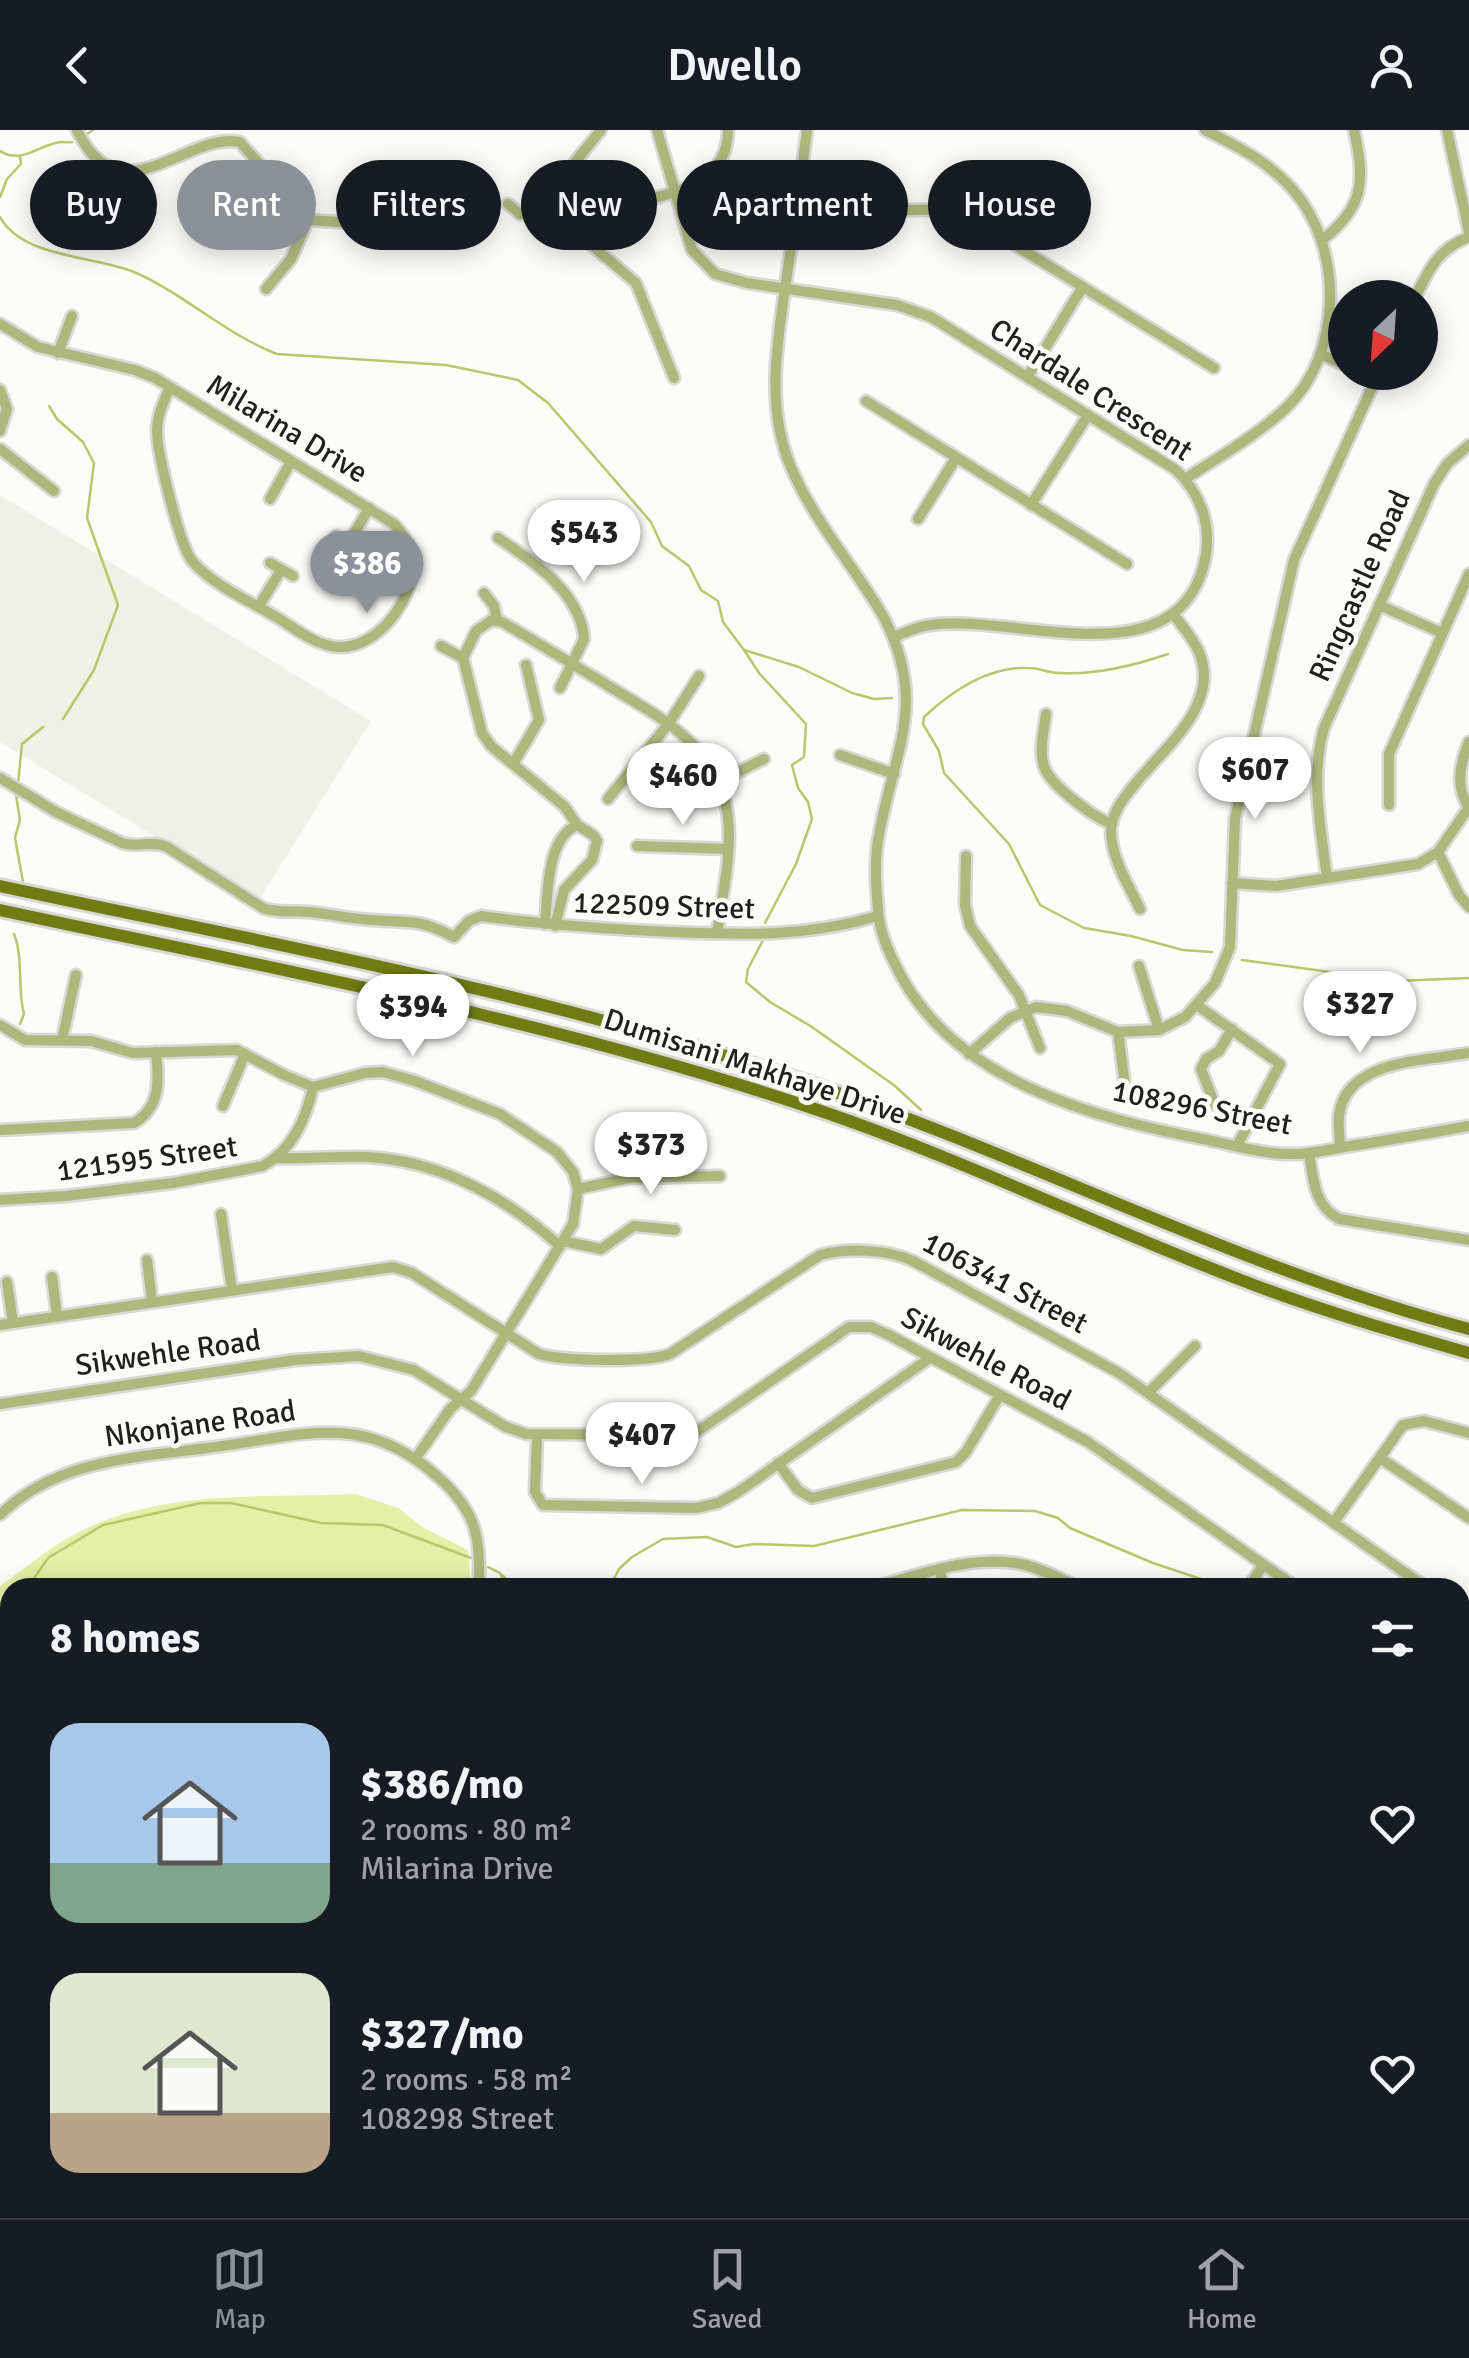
<!DOCTYPE html>
<meta charset="utf-8">
<style>
:root{--surface:#171b24;--page:#20242c;--text:#f1f3f6;--muted:#9ea1a6;--line:#363941;--accent:#8c9099}
body{margin:0;font-family:Signika,sans-serif;background:var(--page);color:var(--text);height:100vh;display:flex;flex-direction:column;font-size:38px;white-space:nowrap}
*{box-sizing:border-box;margin:0}
p{font-size:32px;color:var(--muted)}
.icon{flex:none;width:55px;height:55px;fill:none;stroke:currentColor;stroke-width:2;stroke-linecap:round;stroke-linejoin:round}
.map{position:relative;flex:1;overflow:hidden}
.side{position:absolute;left:0px;top:1448px;width:1470px;height:642px;display:flex;flex-direction:column;background:var(--surface);border-radius:30px 30px 0 0;box-shadow:0 5px 25px #0003}
.side>*{flex:none}
.guide{position:absolute;left:30px;top:30px;width:1410px;height:90px;display:flex;gap:20px}
.needle{width:65px;rotate:205deg}
.tools{position:absolute;left:1328px;top:150px;display:grid;gap:20px}
.tools a{display:grid;place-items:center;width:110px;height:110px;border-radius:50%;background:var(--surface);box-shadow:0 5px 25px #0003;font-size:50px}
.price{position:absolute;translate:-50% -85px;padding:0 22px;border-radius:35px;background:#fff;color:#222;font-size:32px;line-height:65px;filter:drop-shadow(0 2px 5px #0008)}
.price::after{content:'';position:absolute;left:50%;top:60px;width:30px;height:22px;margin-left:-15px;background:inherit;clip-path:polygon(0 0,100% 0,50% 100%)}
.price.active{background:var(--accent);color:#fff}
ul{padding:0;list-style:none}
li{display:flex;align-items:center;gap:30px;height:250px;padding:0 50px}
li span{display:grid;place-items:center;flex:none;width:280px;height:200px;border-radius:30px;color:#555}
li>.icon{margin-inline-start:auto}
span .icon{width:120px;height:120px;fill:#fffc;stroke-width:1}
li b{font-size:42px}
h2{display:flex;justify-content:space-between;align-items:center;height:120px;padding:0 50px;font-size:42px}
.pill{padding:0 35px;border-radius:45px;background:var(--surface);box-shadow:0 5px 25px #0003;font-size:35px;line-height:90px}
.pill.active{background:var(--accent);color:#fff}
header{display:flex;justify-content:space-between;align-items:center;height:130px;padding:0 50px;background:var(--surface);font-size:45px;font-weight:600}
.tabs{display:flex;justify-content:space-around;align-items:center;height:140px;border-top:2px solid var(--line);background:var(--surface);font-size:28px;color:var(--muted)}
.tabs a{display:grid;justify-items:center;gap:5px}
.tabs .active{color:var(--accent)}
.map>svg:first-child{display:block}
.built{fill:#eff1e5}
.green{fill:#e4f0a8}
.lines{fill:none;stroke-linecap:round;stroke-linejoin:round}
.stream{stroke:#b9c76c;stroke-width:2.5}
.minor-casing{stroke:#d8d9d5;stroke-width:15}
.major-casing{stroke:#d8d9d5;stroke-width:18}
.minor{stroke:#aeb87d;stroke-width:10}
.major{stroke:#6f7b13;stroke-width:12}
.labels{text-anchor:middle;dominant-baseline:central;stroke-width:9;stroke-linejoin:round;paint-order:stroke}
.street-label{font-size:30px;fill:#1f1f1e;stroke:#fbfcf8}
</style>
<header><svg class="icon" aria-label="back" viewBox="0 0 24 24"><path d="M15 5l-7 7 7 7"/></svg>Dwello<svg class="icon" aria-label="person" viewBox="0 0 24 24"><circle cx="12" cy="8" r="4"/><path d="M4 21q1-7 8-7t8 7"/></svg></header>
<div class="map">
<svg width="1469" height="2088" viewBox="0 0 1469 2088">
<rect width="100%" height="100%" fill="#fbfcf8"/>
<polygon class="built" points="0,365 371,591 259,770 0,612"/>
<path class="green" d="M356,1364l42,14 26,20 44,22 3,37 -461,1v156l-10,-4v-154c27,-19 53,-42 83,-56 84,-41 182,-32 273,-36z"/>
<g class="lines">
<g class="stream">
<polyline points="87,4 93,0"/>
<path d="M0,21c21,13 36,-4 56,-8 5,-2 11,0 16,-1"/>
<polyline points="0,67 7,49 21,34 20,26"/>
<path d="M0,87c24,42 94,38 134,55 49,21 91,62 143,82l169,11 72,15 30,23 103,119 11,24 27,20 12,24 17,11 5,21 21,28 55,17 53,26 22,6 18,-1"/>
<polyline points="49,276 57,289 83,312 94,333 87,388 118,475 94,540 63,589"/>
<polyline points="744,520 759,543 806,594 804,627 792,635 798,658 808,672 812,689 796,734 765,793"/>
<path d="M1168,524c-35,12 -71,21 -108,19 -11,0 -21,-5 -31,-5 -40,-2 -77,23 -105,49l-1,7 16,27 5,22 65,71 31,61 44,23 47,8 52,14 29,2"/>
<polyline points="18,654 22,614 43,597"/>
<polyline points="16,665 20,690 15,708 23,752"/>
<path d="M14,804c10,26 3,55 10,80l-4,10"/>
<polyline points="763,810 748,839 746,852 770,872 812,897 895,956 921,980"/>
<polyline points="1242,830 1396,851 1469,848"/>
<polyline points="488,1437 500,1443 507,1458"/>
<polyline points="502,1445 516,1458"/>
<polyline points="21,1458 33,1450 48,1428 103,1395 201,1373 231,1373 321,1393 383,1395 471,1428"/>
<polyline points="609,1458 619,1439 632,1427 663,1409 707,1407 736,1417 754,1414 814,1416 962,1380 1035,1381 1058,1388 1070,1398 1153,1433 1228,1458"/>
<polyline points="0,1474 10,1466"/>
<polyline points="0,1882 10,1886"/>
<polyline points="1460,1969 1469,1972"/>
<polyline points="401,2080 414,2088"/>
</g>
<g class="minor-casing">
<g id="minor">
<path d="M77,0c43,91 112,0 163,12l68,78 45,3"/>
<path d="M657,0l35,120 23,24 32,9 150,22 34,12 245,153c23,22 35,52 30,84 -22,130 -189,59 -275,71 -13,1 -25,7 -37,12"/>
<path d="M807,0c-6,46 -12,92 -19,138 -9,65 -24,134 2,197 22,54 64,101 93,151 46,87 11,134 -4,219 -5,25 -3,51 -1,75 1,19 10,41 19,58 55,113 196,150 311,172 27,6 55,14 82,14 20,1 40,-5 60,-8 40,-6 79,-13 119,-20"/>
<polyline points="1447,0 1469,102"/>
<polyline points="542,73 636,153 674,248"/>
<polyline points="508,74 520,84 531,82 542,73 601,0"/>
<path d="M612,81c45,-18 116,-18 116,-81"/>
<path d="M884,81c29,-1 61,-5 89,8l241,149"/>
<path d="M1322,110c43,-33 43,-60 32,-110"/>
<polyline points="266,159 291,129 308,90"/>
<path d="M1415,168c14,-29 23,-49 54,-61"/>
<path d="M0,194l38,23 97,23 20,8 239,146c11,12 19,24 19,41 -1,37 -36,84 -75,82 -22,-1 -43,-19 -62,-30 -26,-16 -62,-31 -83,-55 -13,-14 -36,-110 -36,-131 0,-16 7,-30 13,-44"/>
<polyline points="58,223 72,186"/>
<polyline points="1320,224 1345,235"/>
<polyline points="1028,246 1082,158"/>
<polyline points="0,260 7,279 0,301"/>
<polyline points="866,271 1127,434"/>
<polyline points="0,319 54,361"/>
<path d="M1185,349c34,-22 71,-43 101,-71 57,-54 58,-160 7,-218 -25,-29 -55,-43 -88,-60"/>
<polyline points="270,369 291,332"/>
<polyline points="1031,375 1088,285"/>
<polyline points="918,389 956,328"/>
<polyline points="336,406 361,422"/>
<path d="M498,408c35,23 83,55 86,101l-24,49"/>
<polyline points="348,414 369,378"/>
<polyline points="270,433 293,446"/>
<polyline points="484,463 494,476 497,491"/>
<polyline points="1379,475 1442,503"/>
<polyline points="259,476 281,440"/>
<polyline points="441,516 463,528"/>
<path d="M1046,584c-2,17 -8,39 -1,55 8,18 48,48 67,55"/>
<path d="M1469,612c-9,21 -14,46 0,65"/>
<polyline points="840,625 894,644"/>
<polyline points="513,634 539,590 526,535"/>
<path d="M0,648l56,34 66,31c16,5 29,-3 45,4l96,61c16,6 30,2 46,4 21,2 42,7 63,8 38,3 46,-2 82,17l15,-16 12,-5c64,9 127,13 191,16 73,3 135,5 206,-16"/>
<polyline points="720,651 764,629"/>
<polyline points="608,669 669,593 699,546"/>
<polyline points="1389,675 1389,624 1469,444"/>
<polyline points="637,716 728,719"/>
<polyline points="1438,722 1459,765 1469,777"/>
<polyline points="966,726 965,775 970,796 1019,865 1040,918"/>
<path d="M1327,748c-6,-48 -17,-102 -3,-150l110,-244 13,-20 22,-19"/>
<polyline points="1232,753 1276,756 1418,734 1438,722 1469,677"/>
<path d="M1140,779c-12,-25 -29,-51 -29,-79 1,-18 14,-34 25,-47 29,-36 85,-79 63,-131 -6,-14 -17,-26 -26,-38"/>
<path d="M545,794c3,-30 1,-85 32,-99"/>
<path d="M555,796l9,-36 28,-30 5,-19 -4,-6 -16,-10 -12,-18 -74,-61 -9,-13 -19,-75 13,-27 16,-11 10,2c34,20 67,40 100,60 55,34 119,63 126,136 4,38 -6,78 -11,115"/>
<polyline points="1139,836 1159,900"/>
<polyline points="1198,876 1280,934 1237,1016"/>
<polyline points="0,895 25,910 91,911 133,923 237,920 284,945 313,957 365,943 383,942 415,951 500,984 557,1022 573,1042 578,1059 573,1094 471,1261 450,1279 416,1328"/>
<polyline points="1118,902 1126,963"/>
<polyline points="62,910 76,845"/>
<polyline points="969,924 1010,888 1036,877 1067,881 1118,902 1159,900 1185,887 1215,853 1230,817 1235,689 1294,430 1379,242"/>
<polyline points="1215,975 1201,939 1206,929 1219,921 1232,899"/>
<polyline points="223,976 245,924"/>
<path d="M0,1000l134,-7c27,-16 25,-43 22,-71"/>
<path d="M1340,1018c0,-10 -2,-22 -1,-32 6,-57 87,-55 130,-63"/>
<path d="M1309,1023c4,25 5,53 30,66l130,21"/>
<path d="M276,1028c30,1 62,-2 92,-1 74,4 138,41 192,89"/>
<polyline points="578,1059 629,1048 720,1046"/>
<path d="M0,1070l66,-4 107,-13 90,-17c30,-17 43,-47 50,-79"/>
<polyline points="221,1084 232,1160"/>
<polyline points="563,1111 601,1119 634,1096 675,1100"/>
<polyline points="147,1130 152,1172"/>
<polyline points="52,1147 57,1186"/>
<polyline points="7,1152 13,1193"/>
<path d="M0,1195l393,-58 19,6 127,81c25,7 107,9 131,0l150,-99c27,-7 67,-6 93,6l206,112 308,215"/>
<polyline points="1149,1262 1195,1216"/>
<polyline points="0,1274 295,1230 359,1226 414,1240 504,1296 526,1304 680,1305 698,1301 849,1197 871,1197 891,1206 1088,1312 1297,1458"/>
<polyline points="537,1306 535,1362 543,1375 696,1378 718,1373 738,1362 930,1228"/>
<polyline points="1380,1328 1469,1388"/>
<polyline points="778,1333 798,1360 812,1368 956,1332 966,1322 1000,1265"/>
<path d="M0,1385c56,-55 133,-57 207,-67 92,-11 155,-40 232,30 39,35 41,60 40,110"/>
<polyline points="1334,1392 1403,1295 1424,1291 1469,1303"/>
<polyline points="940,1440 943,1458"/>
<path d="M872,1458c46,-13 101,-34 149,-24 20,4 40,15 59,24"/>
<polyline points="1248,1458 1263,1435"/>
<polyline points="1460,1481 1469,1488"/>
<polyline points="1460,1569 1469,1576"/>
<polyline points="0,1619 10,1621"/>
<polyline points="1460,1624 1469,1606"/>
<polyline points="0,1671 10,1654"/>
<polyline points="1460,1784 1469,1766"/>
<polyline points="0,1826 10,1829"/>
<polyline points="0,2009 10,2011"/>
<polyline points="0,2035 10,2027"/>
<polyline points="149,2080 163,2088"/>
<polyline points="506,2080 520,2088"/>
<polyline points="644,2080 652,2088"/>
<polyline points="49,2088 64,2080"/>
<polyline points="308,2088 314,2080"/>
<polyline points="700,2088 709,2080"/>
<polyline points="840,2088 856,2080"/>
<polyline points="1138,2088 1162,2084 1227,2088"/>
</g>
</g>
<g class="major-casing">
<g id="major">
<path d="M0,756c275,59 551,108 818,200 219,75 426,184 651,243"/>
<path d="M0,780c275,59 551,110 818,200 144,49 281,116 423,170 74,29 151,51 228,73"/>
</g>
</g>
<use href="#minor" class="minor"/>
<use href="#major" class="major"/>
</g>
<g class="labels">
<g class="street-label">
<text transform="translate(1091 260) rotate(33)">Chardale Crescent</text>
<text transform="translate(287 299) rotate(31)">Milarina Drive</text>
<text transform="translate(1360 456) rotate(-66)">Ringcastle Road</text>
<text transform="translate(664 776) rotate(2)">122509 Street</text>
<text transform="translate(755 937) rotate(18)">Dumisani Makhaye Drive</text>
<text transform="translate(1202 978) rotate(11)">108296 Street</text>
<text transform="translate(147 1029) rotate(-8)">121595 Street</text>
<text transform="translate(1005 1153) rotate(28)">106341 Street</text>
<text transform="translate(168 1223) rotate(-8)">Sikwehle Road</text>
<text transform="translate(986 1229) rotate(28)">Sikwehle Road</text>
<text transform="translate(200 1294) rotate(-8)">Nkonjane Road</text>
</g>
</g>
</svg>
<div class="tools">
<a><svg class="needle" viewBox="-14 -14 28 28"><path d="M0-13l5 13h-10z" fill="#e53935"/><path d="M0 13l5-13h-10z" fill="#9ea1a6"/></svg></a>
</div>
<b class="price" style="left:584px;top:455px">$543</b>
<b class="price active" style="left:367px;top:486px">$386</b>
<b class="price" style="left:1255px;top:692px">$607</b>
<b class="price" style="left:683px;top:698px">$460</b>
<b class="price" style="left:1360px;top:926px">$327</b>
<b class="price" style="left:413px;top:929px">$394</b>
<b class="price" style="left:651px;top:1067px">$373</b>
<b class="price" style="left:642px;top:1357px">$407</b>
<div class="guide">
<a class="pill">Buy</a>
<a class="pill active">Rent</a>
<a class="pill">Filters</a>
<a class="pill">New</a>
<a class="pill">Apartment</a>
<a class="pill">House</a>
</div>
<section class="side">
<h2>8 homes<svg class="icon" aria-label="filters" viewBox="0 0 24 24"><path d="M4 7h16M4 17h16"/><circle cx="9" cy="7" r="2"/><circle cx="15" cy="17" r="2"/></svg></h2>
<ul>
<li><span style="background:linear-gradient(#a9c7e8 70%,#7fa58c 0)"><svg class="icon" aria-label="home" viewBox="0 0 24 24"><path d="M3 11l9-7 9 7M6 9v11h12V9"/></svg></span><div><b>$386/mo</b><p>2 rooms · 80 m²</p><p>Milarina Drive</p></div><svg class="icon" aria-label="heart" viewBox="0 0 24 24"><path d="M12 20l-8-8c-3-5 5-10 8-4 3-6 11-1 8 4z"/></svg></li>
<li><span style="background:linear-gradient(#dfe7d0 70%,#b9a48a 0)"><svg class="icon" aria-label="home" viewBox="0 0 24 24"><path d="M3 11l9-7 9 7M6 9v11h12V9"/></svg></span><div><b>$327/mo</b><p>2 rooms · 58 m²</p><p>108298 Street</p></div><svg class="icon" aria-label="heart" viewBox="0 0 24 24"><path d="M12 20l-8-8c-3-5 5-10 8-4 3-6 11-1 8 4z"/></svg></li>
</ul>
</section>
</div>
<nav class="tabs">
<a class="active"><svg class="icon" aria-label="map" viewBox="0 0 24 24"><path d="M3 6l6-2 6 2 6-2v14l-6 2-6-2-6 2zM9 4v14M15 6v14"/></svg>Map</a>
<a><svg class="icon" aria-label="saved" viewBox="0 0 24 24"><path d="M7 4h10v16l-5-4-5 4z"/></svg>Saved</a>
<a><svg class="icon" aria-label="home" viewBox="0 0 24 24"><path d="M3 11l9-7 9 7M6 9v11h12V9"/></svg>Home</a>
</nav>
